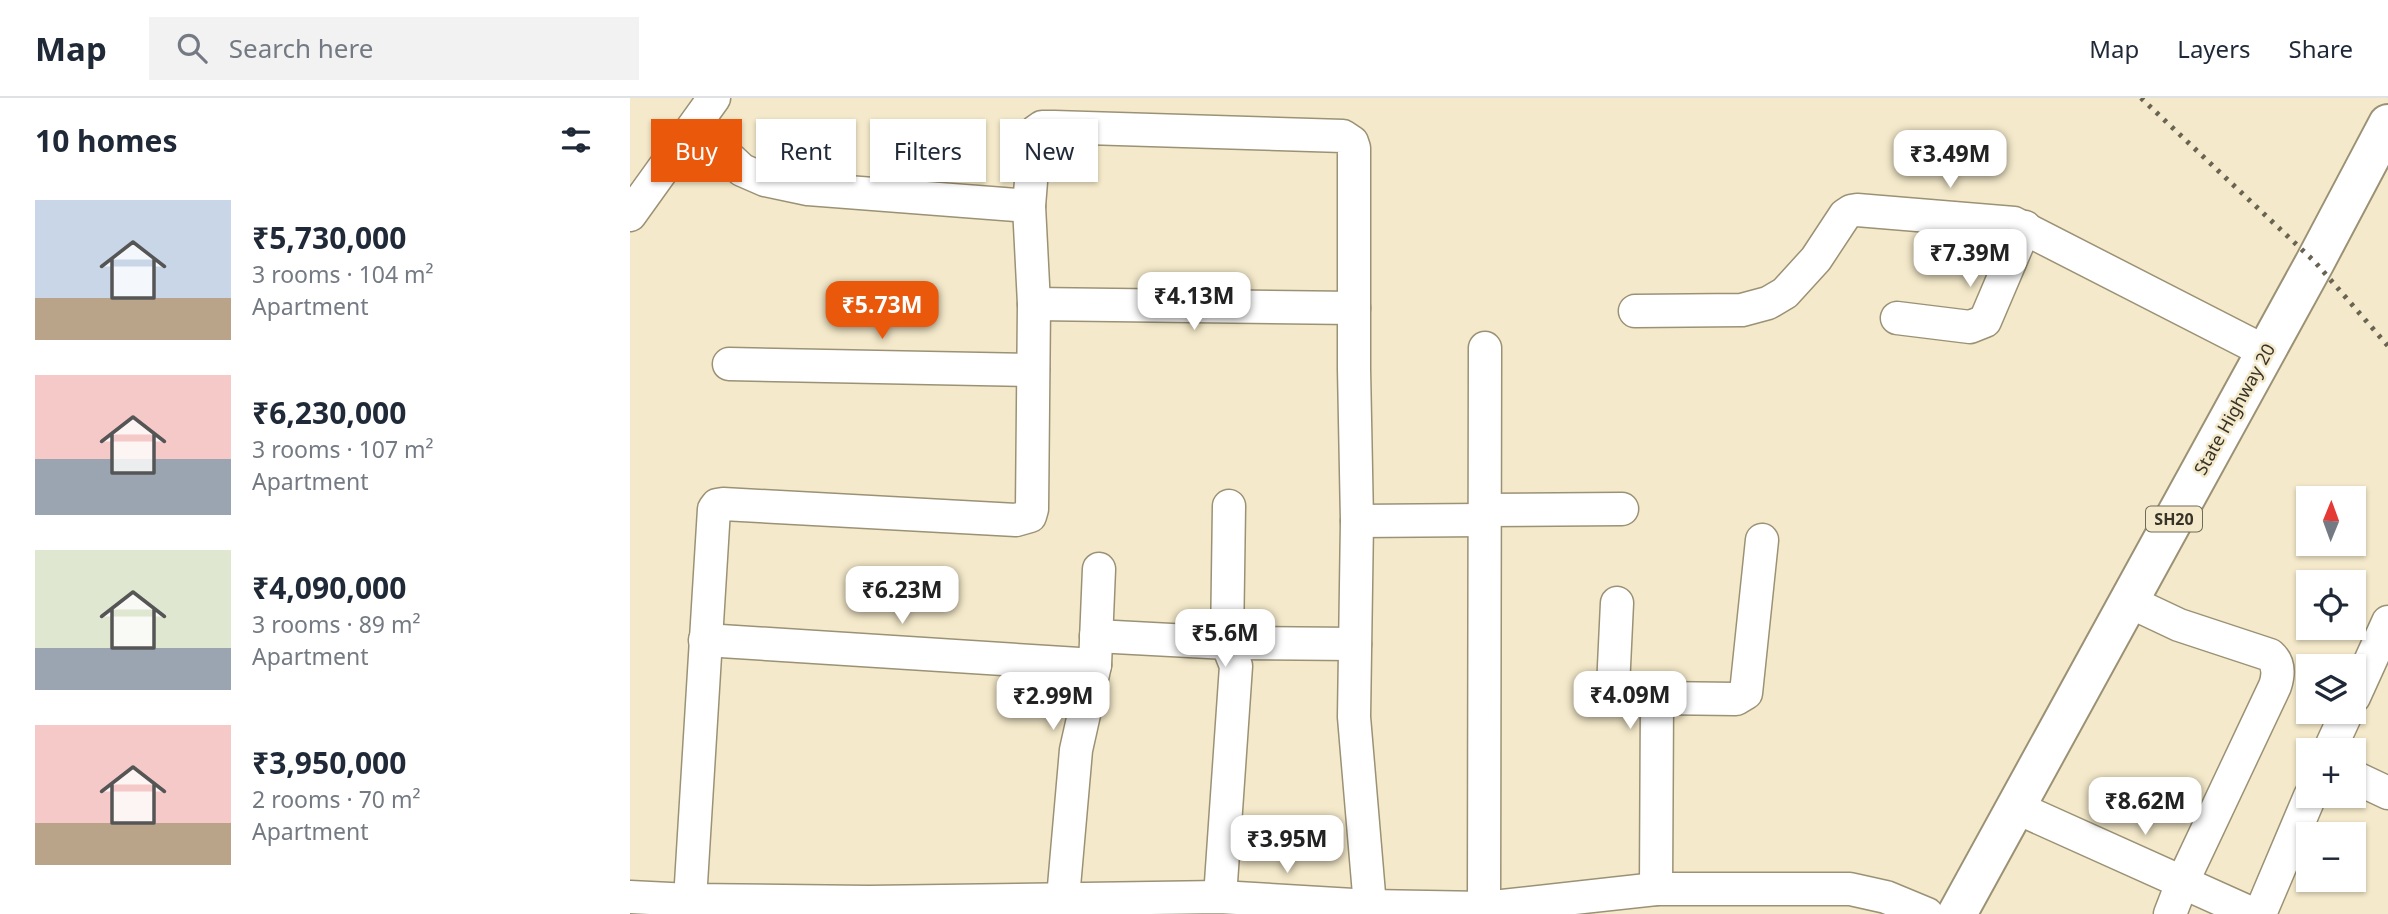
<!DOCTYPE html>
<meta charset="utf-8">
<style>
:root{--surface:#fff;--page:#f2f2f3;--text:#1f2937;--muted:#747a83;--line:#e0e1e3;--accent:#ea580c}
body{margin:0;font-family:"Noto Sans",sans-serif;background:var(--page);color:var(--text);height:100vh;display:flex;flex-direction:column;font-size:26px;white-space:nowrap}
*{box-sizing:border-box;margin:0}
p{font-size:23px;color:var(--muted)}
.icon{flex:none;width:38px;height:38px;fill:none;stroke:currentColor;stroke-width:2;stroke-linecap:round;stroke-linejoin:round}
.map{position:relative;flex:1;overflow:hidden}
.sheet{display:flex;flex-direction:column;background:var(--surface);width:630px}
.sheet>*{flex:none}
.guide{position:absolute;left:21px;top:21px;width:665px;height:63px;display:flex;gap:14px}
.needle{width:46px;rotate:1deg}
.buttons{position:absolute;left:1666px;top:388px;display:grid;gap:14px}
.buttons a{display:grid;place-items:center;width:70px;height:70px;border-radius:0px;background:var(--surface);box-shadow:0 2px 5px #0004;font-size:35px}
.price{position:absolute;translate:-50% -60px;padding:0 16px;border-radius:14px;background:#fff;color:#222;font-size:23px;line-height:46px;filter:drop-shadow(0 2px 4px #0008)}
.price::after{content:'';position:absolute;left:50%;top:42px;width:21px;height:16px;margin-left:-10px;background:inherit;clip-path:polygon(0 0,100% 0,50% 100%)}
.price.active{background:var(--accent);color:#fff}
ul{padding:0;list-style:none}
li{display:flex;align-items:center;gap:21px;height:175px;padding:0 35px}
li span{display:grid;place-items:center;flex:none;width:196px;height:140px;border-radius:0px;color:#555}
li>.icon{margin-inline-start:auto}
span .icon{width:84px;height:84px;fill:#fffc;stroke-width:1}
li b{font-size:30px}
h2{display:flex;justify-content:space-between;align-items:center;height:84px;padding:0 35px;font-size:30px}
.pill{padding:0 24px;border-radius:0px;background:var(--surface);box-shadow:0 2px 5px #0004;font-size:24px;line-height:63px}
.pill.active{background:var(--accent);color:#fff}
header{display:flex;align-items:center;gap:42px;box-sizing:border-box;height:98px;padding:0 35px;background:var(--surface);border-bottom:2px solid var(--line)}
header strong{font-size:33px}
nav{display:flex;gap:38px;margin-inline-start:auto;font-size:24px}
.search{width:490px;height:63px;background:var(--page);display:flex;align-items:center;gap:18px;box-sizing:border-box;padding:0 24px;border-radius:0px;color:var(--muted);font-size:26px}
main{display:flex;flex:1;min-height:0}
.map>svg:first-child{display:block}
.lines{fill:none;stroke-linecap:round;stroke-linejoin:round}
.street-casing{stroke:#9b9175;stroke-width:35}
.primary-casing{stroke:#9b9175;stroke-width:42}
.street{stroke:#fff;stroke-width:32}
.primary{stroke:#fff;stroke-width:38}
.rail{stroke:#696352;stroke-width:5;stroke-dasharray:3.5 7;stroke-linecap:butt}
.labels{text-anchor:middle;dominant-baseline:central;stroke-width:5;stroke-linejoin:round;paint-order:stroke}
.shield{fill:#f4e9ca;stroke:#706a58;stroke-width:2}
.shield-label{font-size:16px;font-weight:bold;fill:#373327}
.street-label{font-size:18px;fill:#373327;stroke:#f4e9ca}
</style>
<header>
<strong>Map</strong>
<div class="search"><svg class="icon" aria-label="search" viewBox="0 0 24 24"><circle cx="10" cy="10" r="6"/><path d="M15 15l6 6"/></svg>Search here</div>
<nav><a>Map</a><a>Layers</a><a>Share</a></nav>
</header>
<main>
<section class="sheet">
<h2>10 homes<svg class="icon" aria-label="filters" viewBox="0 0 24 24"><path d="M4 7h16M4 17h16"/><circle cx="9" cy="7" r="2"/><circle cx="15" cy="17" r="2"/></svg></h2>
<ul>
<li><span style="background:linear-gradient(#c9d6e8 70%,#b9a48a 0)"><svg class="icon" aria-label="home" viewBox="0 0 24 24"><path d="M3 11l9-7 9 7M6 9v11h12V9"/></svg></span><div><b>₹5,730,000</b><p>3 rooms · 104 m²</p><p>Apartment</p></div></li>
<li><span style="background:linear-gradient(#f6c9c9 60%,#9aa5b1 0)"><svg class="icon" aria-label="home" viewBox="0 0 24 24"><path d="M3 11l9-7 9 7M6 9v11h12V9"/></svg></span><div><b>₹6,230,000</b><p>3 rooms · 107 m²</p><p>Apartment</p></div></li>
<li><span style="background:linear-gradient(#dfe7d0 70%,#9aa5b1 0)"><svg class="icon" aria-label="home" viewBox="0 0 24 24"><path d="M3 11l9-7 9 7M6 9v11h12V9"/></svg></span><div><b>₹4,090,000</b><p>3 rooms · 89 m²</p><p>Apartment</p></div></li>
<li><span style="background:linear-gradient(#f6c9c9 70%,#b9a48a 0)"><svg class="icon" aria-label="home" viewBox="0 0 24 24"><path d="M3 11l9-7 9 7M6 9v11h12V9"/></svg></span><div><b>₹3,950,000</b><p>2 rooms · 70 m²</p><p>Apartment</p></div></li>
</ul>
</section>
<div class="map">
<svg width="1758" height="816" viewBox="0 0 1758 816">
<rect width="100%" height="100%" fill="#f4e9ca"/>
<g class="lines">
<g class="street-casing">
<g id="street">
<polyline points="65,28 112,72 135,82 178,91 399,108"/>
<polyline points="0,117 84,0"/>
<polyline points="404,206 724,210"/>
<polyline points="1005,213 1112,212 1138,205 1155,195 1186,161 1215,117 1221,113 1227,112 1384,125 1636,254"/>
<polyline points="1267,220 1340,229 1355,223 1395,129"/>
<polyline points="99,266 403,272"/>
<polyline points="854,412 992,411"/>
<polyline points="727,423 854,422"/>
<path d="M1498,503l51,24 91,30c9,8 9,19 5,31l-93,197 -12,31"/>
<polyline points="987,505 983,589 987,593 1027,600 1026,791"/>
<polyline points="466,538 597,545 725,546"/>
<polyline points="75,542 465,567"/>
<polyline points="1724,599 1758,524"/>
<polyline points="1027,600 1106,601 1116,595 1132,442"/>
<polyline points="1699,653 1717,614"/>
<polyline points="1724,679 1758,695"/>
<polyline points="1385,709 1623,816"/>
<polyline points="0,799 60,802 239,804 590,799 740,808 854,810 1026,791 1220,791 1256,799 1297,816"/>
<polyline points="590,799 606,568 597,545 599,408"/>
<polyline points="433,800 446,652 465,567 469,471"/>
<polyline points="60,802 84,411 87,407 93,406 386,422 400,418 402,411 404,206 399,108 405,34 412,29 424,29 713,38 722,44 724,50 724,271 727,423 724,619 740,808"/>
<polyline points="854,810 855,250"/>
<polyline points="1630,816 1680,698"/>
</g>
</g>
<g class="primary-casing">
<polyline id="primary" points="1327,816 1685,164 1758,26"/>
</g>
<use href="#street" class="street"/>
<use href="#primary" class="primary"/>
<polyline class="rail" points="1511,0 1685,164 1758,248"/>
</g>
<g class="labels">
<rect class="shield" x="1516" y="408.5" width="56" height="25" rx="5"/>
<g class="shield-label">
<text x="1544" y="421">SH20</text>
</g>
<g class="street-label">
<text transform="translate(1604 311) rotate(-61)">State Highway 20</text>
</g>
</g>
</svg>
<div class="buttons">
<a><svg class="needle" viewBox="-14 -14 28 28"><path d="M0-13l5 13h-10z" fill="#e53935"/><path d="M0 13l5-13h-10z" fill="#747a83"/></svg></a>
<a><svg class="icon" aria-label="locate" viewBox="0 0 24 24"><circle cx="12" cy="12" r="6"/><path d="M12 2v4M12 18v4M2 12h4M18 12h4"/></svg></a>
<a><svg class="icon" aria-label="layers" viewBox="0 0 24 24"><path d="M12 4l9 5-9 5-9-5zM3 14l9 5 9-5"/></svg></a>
<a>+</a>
<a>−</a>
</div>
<b class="price" style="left:1320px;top:92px">₹3.49M</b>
<b class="price" style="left:1340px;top:191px">₹7.39M</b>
<b class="price" style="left:564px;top:234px">₹4.13M</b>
<b class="price active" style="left:252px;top:243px">₹5.73M</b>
<b class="price" style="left:272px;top:528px">₹6.23M</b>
<b class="price" style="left:595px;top:571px">₹5.6M</b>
<b class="price" style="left:1000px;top:633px">₹4.09M</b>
<b class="price" style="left:423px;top:634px">₹2.99M</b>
<b class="price" style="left:1515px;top:739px">₹8.62M</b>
<b class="price" style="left:657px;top:777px">₹3.95M</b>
<div class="guide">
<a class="pill active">Buy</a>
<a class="pill">Rent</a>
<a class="pill">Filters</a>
<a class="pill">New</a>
</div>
</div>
</main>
